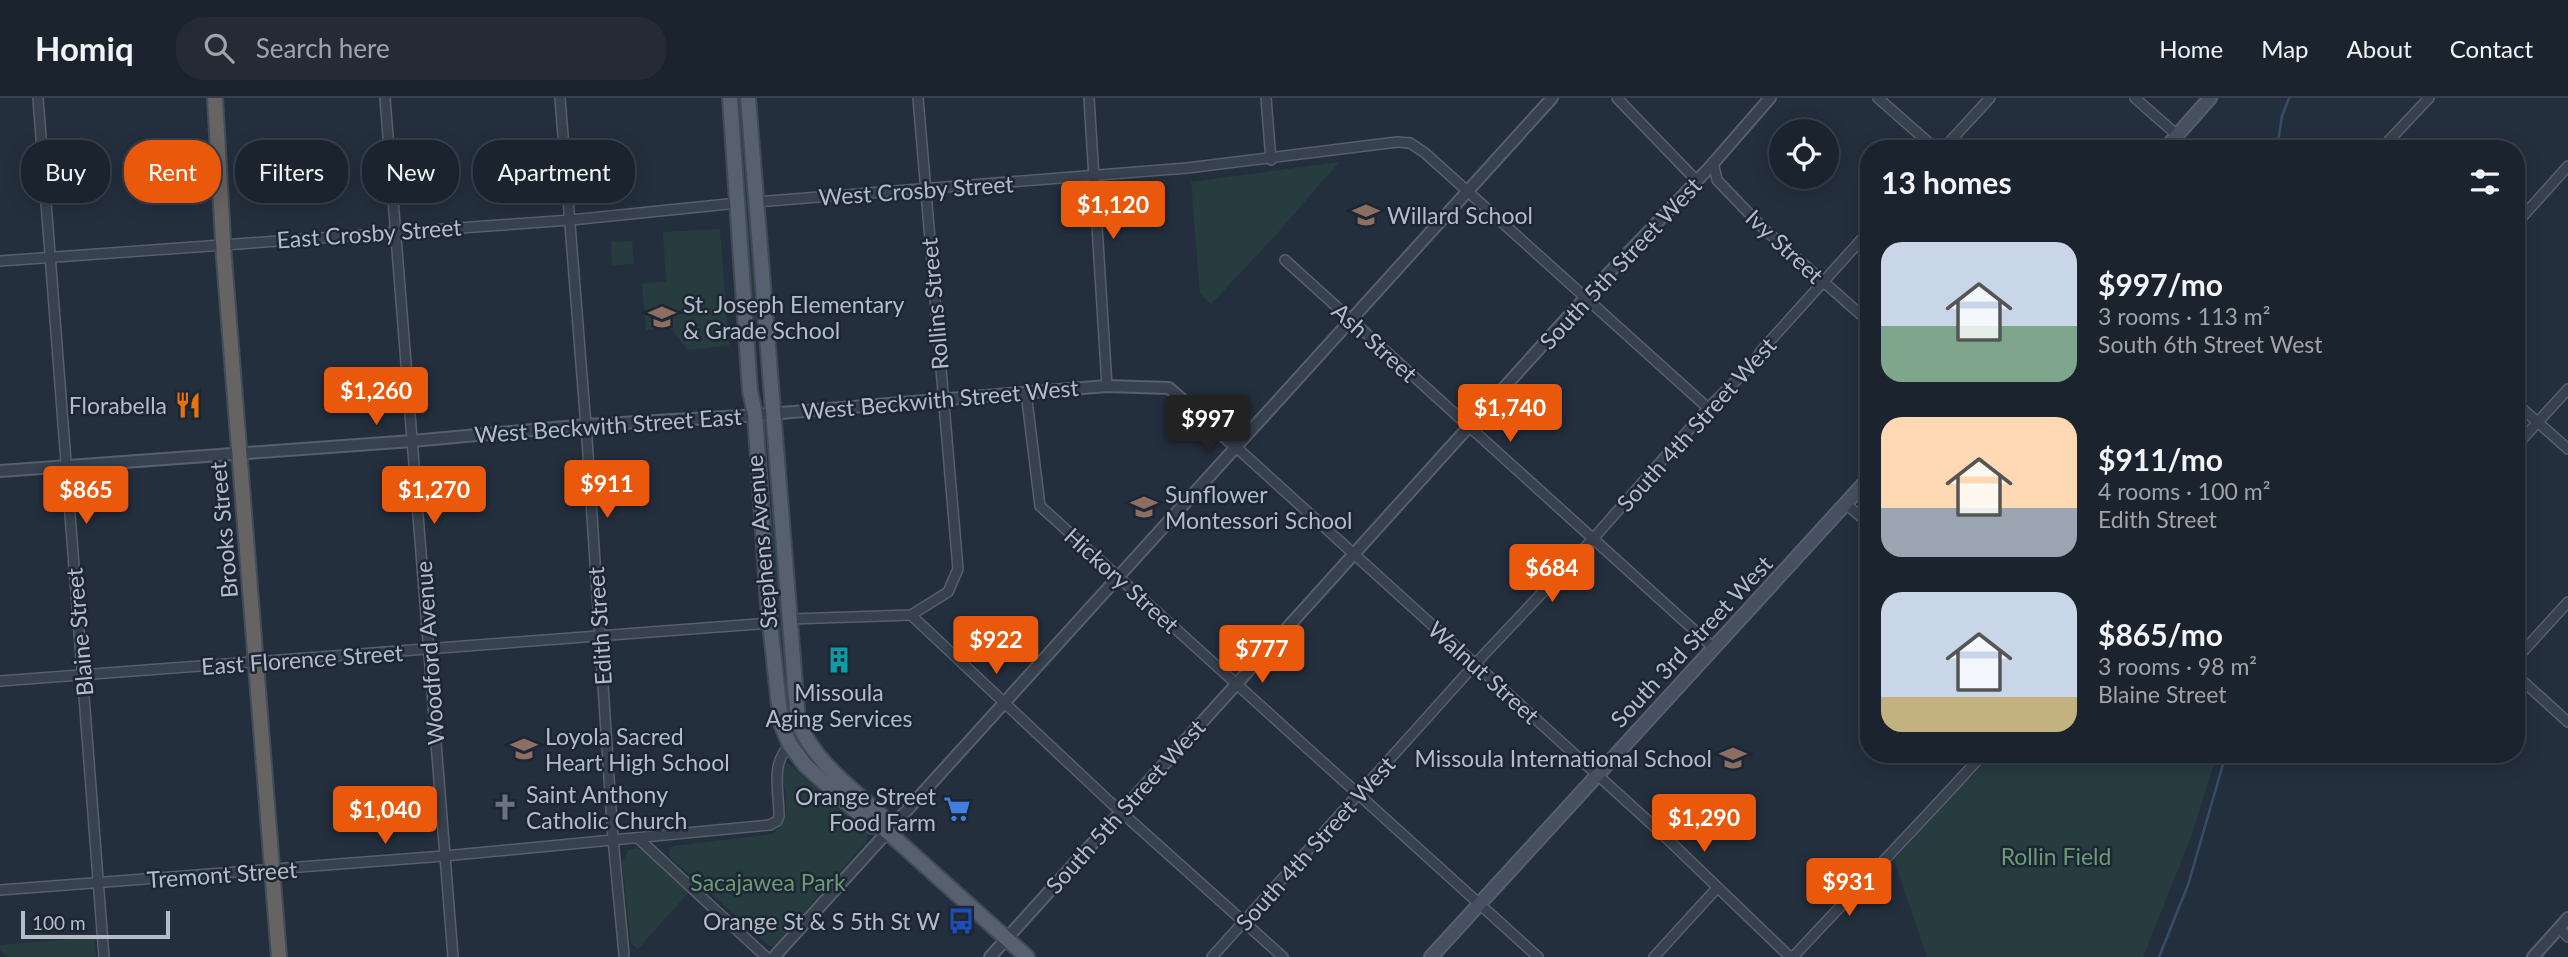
<!DOCTYPE html>
<meta charset="utf-8">
<style>
:root{--surface:#1b232e;--page:#242b36;--text:#f1f3f6;--muted:#a0a4aa;--line:#39404a;--accent:#ea580c}
body{margin:0;font-family:Lato,sans-serif;background:var(--page);color:var(--text);height:100vh;display:flex;flex-direction:column;font-size:26px;white-space:nowrap}
*{box-sizing:border-box;margin:0}
p{font-size:23px;color:var(--muted)}
.icon{flex:none;width:38px;height:38px;fill:none;stroke:currentColor;stroke-width:2;stroke-linecap:round;stroke-linejoin:round}
.map{position:relative;flex:1;overflow:hidden}
.sheet{position:absolute;left:1860px;top:42px;width:665px;height:623px;display:flex;flex-direction:column;background:var(--surface);border-radius:28px;box-shadow:0 4px 18px #0003,0 0 0 2px var(--line)}
.sheet>*{flex:none}
.banner{position:absolute;left:21px;top:42px;width:665px;height:63px;display:flex;gap:14px}
.controls{position:absolute;left:1769px;top:21px;display:grid;gap:14px}
.controls a{display:grid;place-items:center;width:70px;height:70px;border-radius:50%;background:var(--surface);box-shadow:0 4px 18px #0003,0 0 0 2px var(--line);font-size:35px}
.scale{position:absolute;left:21px;bottom:18px;width:149px;box-sizing:border-box;padding-left:7px;border:4px solid #b4bcc9;border-top:0;font-size:19px;line-height:24px;white-space:nowrap;color:#b4bcc9;-webkit-text-stroke:5px #1d2633;paint-order:stroke}
.price{position:absolute;translate:-50% -60px;padding:0 16px;border-radius:7px;background:var(--accent);color:#fff;font-size:23px;line-height:46px;filter:drop-shadow(0 2px 4px #0008)}
.price::after{content:'';position:absolute;left:50%;top:42px;width:21px;height:16px;margin-left:-10px;background:inherit;clip-path:polygon(0 0,100% 0,50% 100%)}
.price.active{background:#222;color:#fff}
ul{padding:0;list-style:none}
li{display:flex;align-items:center;gap:21px;height:175px;padding:0 21px}
li span{display:grid;place-items:center;flex:none;width:196px;height:140px;border-radius:21px;color:#555}
li>.icon{margin-inline-start:auto}
span .icon{width:84px;height:84px;fill:#fffc;stroke-width:1}
li b{font-size:30px}
h2{display:flex;justify-content:space-between;align-items:center;height:84px;padding:0 21px;font-size:30px}
.chip{padding:0 24px;border-radius:28px;background:var(--surface);box-shadow:0 4px 18px #0003,0 0 0 2px var(--line);font-size:24px;line-height:63px}
.chip.active{background:var(--accent);color:#fff}
header{display:flex;align-items:center;gap:42px;box-sizing:border-box;height:98px;padding:0 35px;background:var(--surface);border-bottom:2px solid var(--line)}
header strong{font-size:33px}
nav{display:flex;gap:38px;margin-inline-start:auto;font-size:24px}
.search{width:490px;height:63px;background:var(--page);display:flex;align-items:center;gap:18px;box-sizing:border-box;padding:0 24px;border-radius:28px;color:var(--muted);font-size:26px}
.map>svg:first-child{display:block}
.green{fill:#263c3f}
.lines{fill:none;stroke-linecap:round;stroke-linejoin:round}
.stream{stroke:#394c67;stroke-width:2.5}
.minor-casing{stroke:#565f6c;stroke-width:12}
.tertiary-casing{stroke:#565f6c;stroke-width:14}
.secondary-casing{stroke:#565f6c;stroke-width:16}
.primary-casing{stroke:#414a57;stroke-width:18}
.trunk-casing{stroke:#434c59;stroke-width:18}
.minor{stroke:#38414e;stroke-width:9}
.tertiary{stroke:#38414e;stroke-width:10}
.secondary{stroke:#465061;stroke-width:12}
.primary{stroke:#56606e;stroke-width:14}
.trunk{stroke:#656462;stroke-width:14}
.labels{text-anchor:middle;dominant-baseline:central;stroke-width:5;stroke-linejoin:round;paint-order:stroke}
.street-label{font-size:23px;fill:#b4bcc9;stroke:#1d2633}
.poi-label{font-size:23px;fill:#b4bcc9;stroke:#1d2633;text-anchor:start}
.park-label{font-size:23px;fill:#6b9a76;stroke:#1d2633}
</style>
<header>
<strong>Homiq</strong>
<div class="search"><svg class="icon" aria-label="search" viewBox="0 0 24 24"><circle cx="10" cy="10" r="6"/><path d="M15 15l6 6"/></svg>Search here</div>
<nav><a>Home</a><a>Map</a><a>About</a><a>Contact</a></nav>
</header>
<div class="map">
<svg width="2568" height="859" viewBox="0 0 2568 859">
<rect width="100%" height="100%" fill="#242f3e"/>
<g class="green">
<polygon points="734,0 739,0 757,224 753,224 750,213"/>
<polygon points="1339,64 1276,137 1211,206 1200,196 1191,84"/>
<polygon points="720,131 729,248 688,252 670,230 646,232 642,186 666,183 663,134"/>
<polygon points="632,143 634,166 612,167 611,144"/>
<polygon points="775,409 791,620 786,617 783,603 769,410"/>
<polygon points="1990,656 2217,656 2191,739 2143,859 1927,859 1894,762"/>
<path d="M788,665l80,72 -2,7 -92,104h-5l-99,-89 -1,-6 4,-5 99,-12c22,-14 13,-39 10,-61l1,-5z"/>
<polygon points="636,750 642,752 689,794 638,851 631,845 622,764 629,752"/>
<polygon points="95,839 96,859 8,859 0,852 0,847"/>
</g>
<g class="lines">
<g class="stream">
<polyline points="2277,51 2282,18 2289,0"/>
<polyline points="2159,859 2188,787 2226,656"/>
</g>
<g class="minor-casing">
<g id="minor">
<polyline points="38,0 104,859"/>
<polyline points="385,0 453,859"/>
<polyline points="560,0 587,341 613,741 624,856"/>
<polyline points="1089,0 1107,288"/>
<polyline points="1266,0 1271,62"/>
<polyline points="1617,0 1696,82"/>
<polyline points="1878,0 1936,51"/>
<polyline points="2135,0 2177,37"/>
<polyline points="1943,51 1990,0"/>
<polyline points="2381,51 2429,0"/>
<polyline points="1713,64 1717,82 1764,131 1869,224"/>
<polyline points="755,104 1187,70 1397,44 1410,45 1425,55 1708,310"/>
<polyline points="2516,126 2568,68"/>
<polyline points="1285,162 1715,551"/>
<polyline points="0,163 571,122 738,105"/>
<polyline points="1026,294 1040,408 1538,859"/>
<polyline points="2516,305 2568,351"/>
<polyline points="2516,348 2568,291"/>
<polyline points="1236,349 1657,731 1790,859"/>
<polyline points="1846,406 1869,426"/>
<polyline points="911,517 1110,704 1283,859"/>
<polyline points="790,521 911,517 948,494 958,471 918,0"/>
<polyline points="2516,561 2568,504"/>
<polyline points="2516,577 2568,624"/>
<polyline points="0,583 771,525"/>
<polyline points="639,741 766,859"/>
<path d="M0,792l444,-34 326,-31 7,-4 2,-5c0,-26 -9,-52 11,-71"/>
<polyline points="2559,830 2568,839"/>
<polyline points="1212,859 1476,565 1592,442 1708,310 1752,267 1761,253 1869,133"/>
<polyline points="1654,859 1717,790"/>
<path d="M1793,859c63,-68 128,-134 190,-203"/>
</g>
</g>
<g class="tertiary-casing">
<g id="tertiary">
<polyline points="0,373 412,343 586,327 743,318 1107,288 1169,290 1236,349"/>
<polyline points="774,859 1552,0"/>
<polyline points="990,859 1585,200 1710,69 1770,0"/>
<polyline points="2533,859 2568,820"/>
</g>
</g>
<g class="secondary-casing">
<g id="secondary">
<polyline points="2165,51 2210,0"/>
<polyline points="1431,859 1869,380"/>
</g>
</g>
<g class="primary-casing">
<g id="primary">
<polyline points="730,0 750,293 755,316 768,507 781,625 790,647 805,667 872,728 880,727"/>
<path d="M748,0l50,624c17,40 51,64 83,93l-1,10"/>
<polyline points="880,727 1027,859"/>
</g>
</g>
<g class="trunk-casing">
<polyline id="trunk" points="215,0 224,160 279,859"/>
</g>
<use href="#minor" class="minor"/>
<use href="#tertiary" class="tertiary"/>
<use href="#secondary" class="secondary"/>
<use href="#primary" class="primary"/>
<use href="#trunk" class="trunk"/>
</g>
<defs>
<g id="school-bare" transform="scale(2.1)"><path d="M0-5L7-2L0 1L-7-2ZM-4 1L0 2.5L4 1V4Q0 6-4 4Z" fill="#8d6e63" stroke="#1d2633" stroke-width="2.5" paint-order="stroke"/></g>
<g id="restaurant-bare" transform="scale(2.1)"><path d="M-5-6h1v4h1v-4h1v4h1v-4h1v5L-1.5 .5V6h-2V.5L-5-1ZM5-6V6H3V1.5H1.5Q1.5-4 5-6Z" fill="#e8710a" stroke="#1d2633" stroke-width="2.5" paint-order="stroke"/></g>
<g id="building-bare" transform="scale(2.1)"><path d="M-4-6H4V6H1V3H-1V6H-4ZM-2.5-4.3h1.7v1.8h-1.7ZM.8-4.3h1.7v1.8H.8ZM-2.5-1h1.7V.8h-1.7ZM.8-1h1.7V.8H.8Z" fill="#0f9aa8" stroke="#1d2633" stroke-width="2.5" paint-order="stroke"/></g>
<g id="church-bare" transform="scale(2.1)"><path d="M-1.2-6h2.4v3.5h3.3v2.4h-3.3V6h-2.4V-.1h-3.3v-2.4h3.3Z" fill="#6b7280" stroke="#1d2633" stroke-width="2.5" paint-order="stroke"/></g>
<g id="supermarket-bare" transform="scale(2.1)"><path d="M-6-5.5h2.5l.6 2H6L4.5 2H-2.5L-4.4-4H-6ZM-1.5 3.2a1.3 1.3 0 1 0 .1 0ZM3 3.2a1.3 1.3 0 1 0 .1 0Z" fill="#3f7fe0" stroke="#1d2633" stroke-width="2.5" paint-order="stroke"/></g>
<g id="bus-bare" transform="scale(2.1)"><path d="M-5-6H5V4H4V6H2V4H-2V6H-4V4H-5ZM-3.5-4V0h7V-4ZM-3.5 1.2v1.5H-2V1.2ZM2 1.2v1.5H3.5V1.2Z" fill="#1a4fb4" stroke="#1d2633" stroke-width="2.5" paint-order="stroke"/></g>
</defs>
<g fill-rule="evenodd">
<use href="#school-bare" x="1366" y="117"/>
<use href="#school-bare" x="662" y="219"/>
<use href="#restaurant-bare" x="188" y="307"/>
<use href="#school-bare" x="1144" y="409"/>
<use href="#building-bare" x="839" y="562"/>
<use href="#school-bare" x="524" y="651"/>
<use href="#school-bare" x="1733" y="660"/>
<use href="#church-bare" x="505" y="709"/>
<use href="#supermarket-bare" x="957" y="711"/>
<use href="#bus-bare" x="961" y="823"/>
</g>
<g class="labels">
<g class="street-label">
<text transform="translate(916 92) rotate(-4)">West Crosby Street</text>
<text transform="translate(369 135) rotate(-4)">East Crosby Street</text>
<text transform="translate(1785 148) rotate(43)">Ivy Street</text>
<text transform="translate(1620 165) rotate(-47)">South 5th Street West</text>
<text transform="translate(934 206) rotate(-95)">Rollins Street</text>
<text transform="translate(1375 244) rotate(42)">Ash Street</text>
<text transform="translate(940 301) rotate(-5)">West Beckwith Street West</text>
<text transform="translate(1696 326) rotate(-48)">South 4th Street West</text>
<text transform="translate(608 327) rotate(-4)">West Beckwith Street East</text>
<text transform="translate(223 432) rotate(-95)">Brooks Street</text>
<text transform="translate(761 444) rotate(-95)">Stephens Avenue</text>
<text transform="translate(1122 482) rotate(42)">Hickory Street</text>
<text transform="translate(599 528) rotate(-94)">Edith Street</text>
<text transform="translate(79 534) rotate(-95)">Blaine Street</text>
<text transform="translate(1691 543) rotate(-47)">South 3rd Street West</text>
<text transform="translate(429 555) rotate(-94)">Woodford Avenue</text>
<text transform="translate(302 561) rotate(-4)">East Florence Street</text>
<text transform="translate(1484 574) rotate(42)">Walnut Street</text>
<text transform="translate(1125 708) rotate(-48)">South 5th Street West</text>
<text transform="translate(1315 745) rotate(-48)">South 4th Street West</text>
<text transform="translate(222 776) rotate(-4)">Tremont Street</text>
</g>
<g class="poi-label">
<text x="1387" y="117">Willard School</text>
<text x="683" y="206">St. Joseph Elementary<tspan x="683" dy="26">&amp; Grade School</tspan></text>
<text x="167" y="307" text-anchor="end">Florabella</text>
<text x="1165" y="396">Sunflower<tspan x="1165" dy="26">Montessori School</tspan></text>
<text x="839" y="594" text-anchor="middle">Missoula<tspan x="839" dy="26">Aging Services</tspan></text>
<text x="545" y="638">Loyola Sacred<tspan x="545" dy="26">Heart High School</tspan></text>
<text x="1712" y="660" text-anchor="end">Missoula International School</text>
<text x="526" y="696">Saint Anthony<tspan x="526" dy="26">Catholic Church</tspan></text>
<text x="936" y="698" text-anchor="end">Orange Street<tspan x="936" dy="26">Food Farm</tspan></text>
<text x="940" y="823" text-anchor="end">Orange St &amp; S 5th St W</text>
</g>
<g class="park-label">
<text x="2056" y="758">Rollin Field</text>
<text x="768" y="784">Sacajawea Park</text>
</g>
</g>
</svg>
<div class="controls">
<a><svg class="icon" aria-label="locate" viewBox="0 0 24 24"><circle cx="12" cy="12" r="6"/><path d="M12 2v4M12 18v4M2 12h4M18 12h4"/></svg></a>
</div>
<div class="scale">100 m</div>
<b class="price" style="left:1113px;top:143px">$1,120</b>
<b class="price" style="left:376px;top:329px">$1,260</b>
<b class="price" style="left:1510px;top:346px">$1,740</b>
<b class="price active" style="left:1208px;top:357px">$997</b>
<b class="price" style="left:607px;top:422px">$911</b>
<b class="price" style="left:86px;top:428px">$865</b>
<b class="price" style="left:434px;top:428px">$1,270</b>
<b class="price" style="left:1552px;top:506px">$684</b>
<b class="price" style="left:996px;top:578px">$922</b>
<b class="price" style="left:1262px;top:587px">$777</b>
<b class="price" style="left:385px;top:748px">$1,040</b>
<b class="price" style="left:1704px;top:756px">$1,290</b>
<b class="price" style="left:1849px;top:820px">$931</b>
<div class="banner">
<a class="chip">Buy</a>
<a class="chip active">Rent</a>
<a class="chip">Filters</a>
<a class="chip">New</a>
<a class="chip">Apartment</a>
</div>
<section class="sheet">
<h2>13 homes<svg class="icon" aria-label="filters" viewBox="0 0 24 24"><path d="M4 7h16M4 17h16"/><circle cx="9" cy="7" r="2"/><circle cx="15" cy="17" r="2"/></svg></h2>
<ul>
<li><span style="background:linear-gradient(#c9d6e8 60%,#7fa58c 0)"><svg class="icon" aria-label="home" viewBox="0 0 24 24"><path d="M3 11l9-7 9 7M6 9v11h12V9"/></svg></span><div><b>$997/mo</b><p>3 rooms · 113 m²</p><p>South 6th Street West</p></div></li>
<li><span style="background:linear-gradient(#ffd9b3 65%,#9aa5b1 0)"><svg class="icon" aria-label="home" viewBox="0 0 24 24"><path d="M3 11l9-7 9 7M6 9v11h12V9"/></svg></span><div><b>$911/mo</b><p>4 rooms · 100 m²</p><p>Edith Street</p></div></li>
<li><span style="background:linear-gradient(#c9d6e8 75%,#c2b280 0)"><svg class="icon" aria-label="home" viewBox="0 0 24 24"><path d="M3 11l9-7 9 7M6 9v11h12V9"/></svg></span><div><b>$865/mo</b><p>3 rooms · 98 m²</p><p>Blaine Street</p></div></li>
</ul>
</section>
</div>
